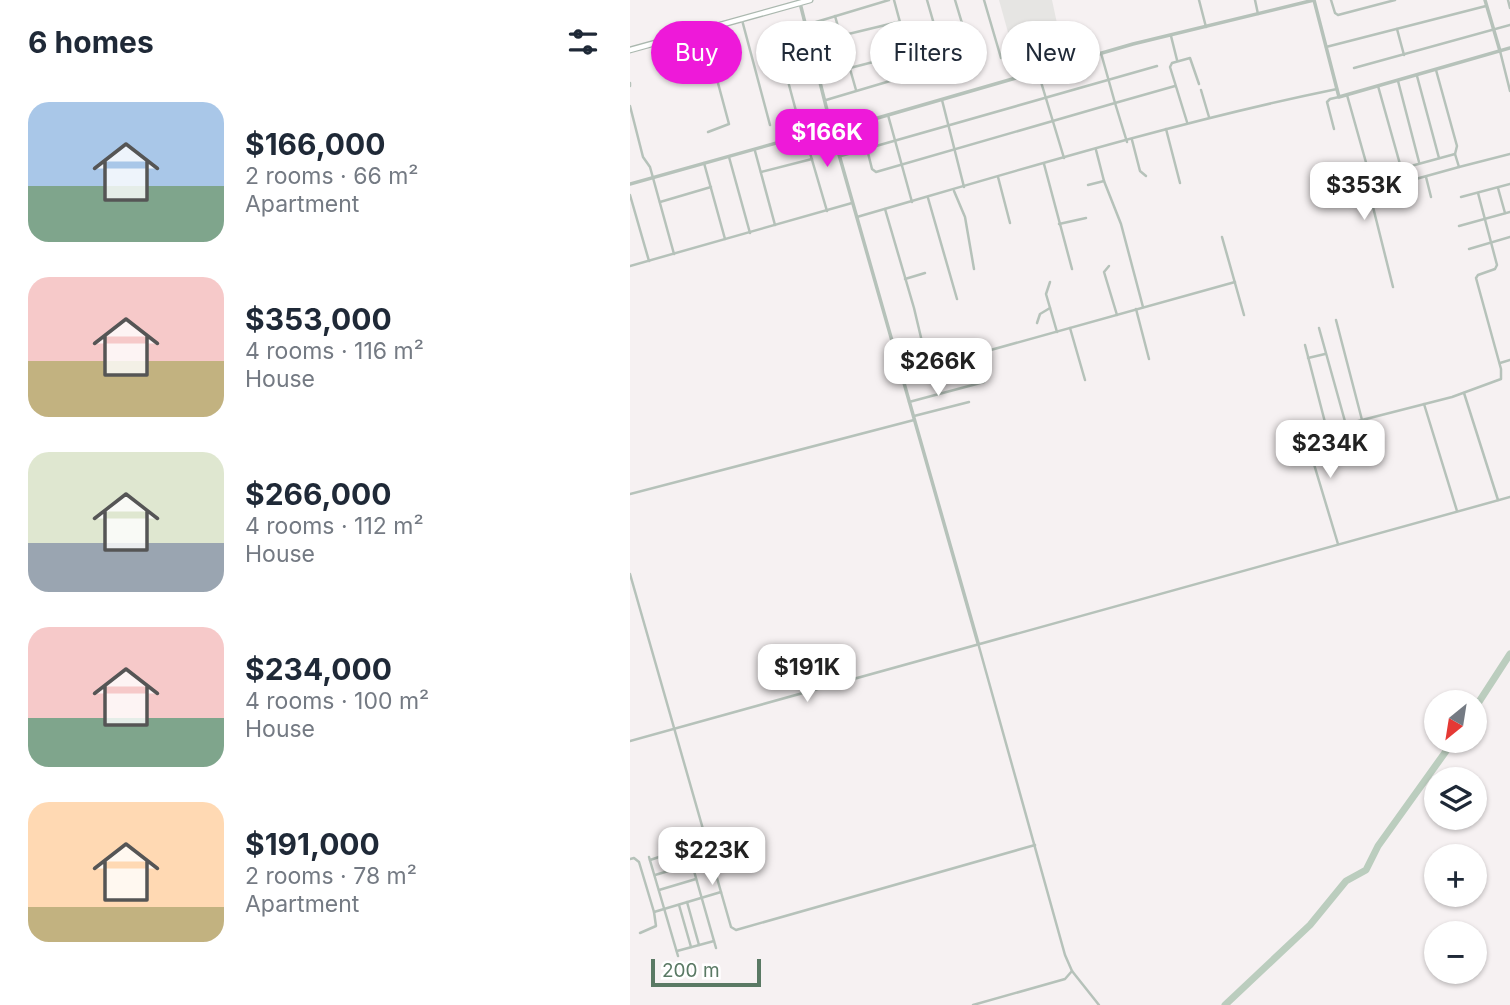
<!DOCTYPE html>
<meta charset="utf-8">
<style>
:root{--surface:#fff;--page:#f2f2f3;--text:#1f2937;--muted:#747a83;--accent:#ee19d9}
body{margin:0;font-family:Inter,sans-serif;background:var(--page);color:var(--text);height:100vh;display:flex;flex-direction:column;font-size:26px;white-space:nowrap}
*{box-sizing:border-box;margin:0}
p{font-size:23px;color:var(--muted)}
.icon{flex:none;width:38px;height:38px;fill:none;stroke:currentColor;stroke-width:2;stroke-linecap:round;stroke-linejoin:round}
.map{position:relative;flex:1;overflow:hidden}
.details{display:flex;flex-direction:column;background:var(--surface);width:630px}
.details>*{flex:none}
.hud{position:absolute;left:21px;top:21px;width:665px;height:63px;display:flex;gap:14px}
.needle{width:46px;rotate:210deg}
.buttons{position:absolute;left:794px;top:690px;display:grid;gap:14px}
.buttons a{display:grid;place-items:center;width:63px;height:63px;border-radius:50%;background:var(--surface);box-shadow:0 2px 5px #0004;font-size:35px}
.scale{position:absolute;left:21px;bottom:18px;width:110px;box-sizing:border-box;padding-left:7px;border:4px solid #5a7964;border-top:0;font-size:19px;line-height:24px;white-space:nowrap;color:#5a7964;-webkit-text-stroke:5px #fff;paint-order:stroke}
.price{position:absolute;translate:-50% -60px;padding:0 16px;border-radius:14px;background:#fff;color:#222;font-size:23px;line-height:46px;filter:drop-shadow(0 2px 4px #0008)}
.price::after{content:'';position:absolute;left:50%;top:42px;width:21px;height:16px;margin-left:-10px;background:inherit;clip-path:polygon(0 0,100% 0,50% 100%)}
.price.current{background:var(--accent);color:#fff}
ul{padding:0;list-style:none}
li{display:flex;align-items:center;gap:21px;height:175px;padding:0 28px}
li span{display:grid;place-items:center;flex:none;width:196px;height:140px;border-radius:21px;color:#555}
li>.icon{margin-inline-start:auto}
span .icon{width:84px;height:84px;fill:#fffc;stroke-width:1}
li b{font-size:30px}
h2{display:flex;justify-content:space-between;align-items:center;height:84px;padding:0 28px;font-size:30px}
.pill{padding:0 24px;border-radius:32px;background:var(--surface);box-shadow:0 2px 5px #0004;font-size:24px;line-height:63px}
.pill.current{background:var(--accent);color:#fff}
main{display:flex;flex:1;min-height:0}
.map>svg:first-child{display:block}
.built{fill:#e6e5e3}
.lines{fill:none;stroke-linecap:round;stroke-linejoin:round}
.river{stroke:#bbcdbe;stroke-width:7}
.secondary-casing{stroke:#abb8af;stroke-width:7}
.minor{stroke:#b6c2ba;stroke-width:2.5}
.tertiary{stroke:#b6c2ba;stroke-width:3.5}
.secondary{stroke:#fff;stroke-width:4.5}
</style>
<main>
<section class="details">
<h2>6 homes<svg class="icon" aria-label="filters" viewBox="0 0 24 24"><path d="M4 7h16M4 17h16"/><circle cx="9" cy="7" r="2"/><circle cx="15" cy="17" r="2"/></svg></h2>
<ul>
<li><span style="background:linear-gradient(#a9c7e8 60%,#7fa58c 0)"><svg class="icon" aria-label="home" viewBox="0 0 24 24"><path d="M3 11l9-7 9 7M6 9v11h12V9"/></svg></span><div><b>$166,000</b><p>2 rooms · 66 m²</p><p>Apartment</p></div></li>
<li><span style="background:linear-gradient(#f6c9c9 60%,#c2b280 0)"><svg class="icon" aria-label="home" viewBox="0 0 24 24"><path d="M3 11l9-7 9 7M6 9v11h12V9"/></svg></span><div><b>$353,000</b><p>4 rooms · 116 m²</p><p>House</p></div></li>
<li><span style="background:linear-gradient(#dfe7d0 65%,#9aa5b1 0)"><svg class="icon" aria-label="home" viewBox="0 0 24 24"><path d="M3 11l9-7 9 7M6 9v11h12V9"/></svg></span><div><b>$266,000</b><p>4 rooms · 112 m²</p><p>House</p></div></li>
<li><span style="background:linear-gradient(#f6c9c9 65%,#7fa58c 0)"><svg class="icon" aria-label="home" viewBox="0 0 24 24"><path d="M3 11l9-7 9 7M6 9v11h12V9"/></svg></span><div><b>$234,000</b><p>4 rooms · 100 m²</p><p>House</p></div></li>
<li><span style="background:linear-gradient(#ffd9b3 75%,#c2b280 0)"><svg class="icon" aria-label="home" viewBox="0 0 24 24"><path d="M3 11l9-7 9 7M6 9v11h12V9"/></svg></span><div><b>$191,000</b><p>2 rooms · 78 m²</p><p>Apartment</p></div></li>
</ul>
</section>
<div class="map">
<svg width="880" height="1005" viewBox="0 0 880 1005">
<rect width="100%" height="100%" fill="#f6f1f2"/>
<polygon class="built" points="369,0 422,0 431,42 384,54"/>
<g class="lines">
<g class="river">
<polyline points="845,708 880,654"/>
<polyline points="595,1005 680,925 716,881 736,870 748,846 824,740"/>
</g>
<g class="secondary-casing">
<polyline id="secondary" points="0,50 180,0"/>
</g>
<g class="minor">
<polyline points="264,0 284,74"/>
<polyline points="325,0 344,63 342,66 337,67"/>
<polyline points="354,0 371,58"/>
<polyline points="569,0 576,27"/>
<polyline points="625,0 628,14"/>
<polyline points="701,0 705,13 708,15 765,0"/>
<polyline points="878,0 880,8"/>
<polyline points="205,16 226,90"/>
<polyline points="112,20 140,125"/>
<polyline points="176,25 259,0"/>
<polyline points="767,29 774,55"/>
<polyline points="74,31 99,124 78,132"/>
<polyline points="210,36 268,22"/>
<polyline points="541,36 547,60"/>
<polyline points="148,44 166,111"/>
<polyline points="696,47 856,6"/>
<polyline points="870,51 880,91"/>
<polyline points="220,68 278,53"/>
<polyline points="724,68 880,25"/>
<polyline points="408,72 434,158"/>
<polyline points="787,76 809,158"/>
<polyline points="158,81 188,73"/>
<polyline points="768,81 789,162"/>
<polyline points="0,83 0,86"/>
<polyline points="748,86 775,182 746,191 740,195 763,287"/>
<polyline points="571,90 579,117"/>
<polyline points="717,95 737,166 743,174 748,175 825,154 827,146 806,70"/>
<polyline points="196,100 314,65 314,59 297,0"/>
<polyline points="312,100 334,187"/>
<polyline points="0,106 13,157 20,167 44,254"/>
<polyline points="258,115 282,202"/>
<polyline points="557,122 540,67 542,63 560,58 569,84"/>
<polyline points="536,129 550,183"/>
<polyline points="704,129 697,102 700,99 709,97"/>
<polyline points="175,136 197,211"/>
<polyline points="502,140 510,171 516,176"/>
<polyline points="497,142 485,103 545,86"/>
<polyline points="237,149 242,169 246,172 485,103 471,53"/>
<polyline points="466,150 474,181 491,224 513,307"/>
<polyline points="125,151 145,225"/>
<polyline points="825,154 829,167 880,154"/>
<polyline points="211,156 527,66"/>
<polyline points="99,157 120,233"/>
<polyline points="74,163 95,239"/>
<polyline points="414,164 442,269"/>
<polyline points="131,172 182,159"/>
<polyline points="368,177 380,223"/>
<polyline points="796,177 801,197"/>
<polyline points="775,182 829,167"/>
<polyline points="458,185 474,181"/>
<polyline points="868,188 875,213"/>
<polyline points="324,191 335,217 344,269"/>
<polyline points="0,195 19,261"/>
<polyline points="831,197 880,184"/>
<polyline points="298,198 327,299"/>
<polyline points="30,202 81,187"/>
<polyline points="255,209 284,308 298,367"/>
<path d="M227,217c159,-46 318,-95 480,-128"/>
<polyline points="429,224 456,218"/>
<polyline points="829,226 880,212"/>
<polyline points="592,237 614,315"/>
<polyline points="839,249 880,237"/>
<polyline points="0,266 222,203"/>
<polyline points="479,266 474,272 487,315"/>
<polyline points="275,279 295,273"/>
<polyline points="420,282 416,294 427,332"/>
<polyline points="506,309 519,359"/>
<polyline points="706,320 732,420 822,397 871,379 871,369 846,278 848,275 865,269 867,265 848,193"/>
<polyline points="407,323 410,314 420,308"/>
<polyline points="440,328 455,380"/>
<polyline points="689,328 716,425"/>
<polyline points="675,345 697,430"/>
<polyline points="332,358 335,368"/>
<polyline points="678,358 695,354"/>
<polyline points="870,363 880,360"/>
<polyline points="271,375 605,282"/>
<polyline points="834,393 868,500"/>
<polyline points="279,402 354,382"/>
<polyline points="794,404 827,511"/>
<polyline points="284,416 339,402"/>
<polyline points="0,494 284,420"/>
<polyline points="708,544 677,441 683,434 732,420"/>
<polyline points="0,574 91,892"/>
<polyline points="348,643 435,955 442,971 469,1005"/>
<polyline points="0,741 880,497"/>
<polyline points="19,857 48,956"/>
<polyline points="0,859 4,858 9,862 24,912 91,892 101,927 106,930 405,845"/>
<polyline points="20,860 56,848 58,850 86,948"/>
<polyline points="25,875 62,864"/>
<polyline points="29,890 66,879"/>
<polyline points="57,902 69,945"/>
<polyline points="49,905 61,947"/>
<polyline points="10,933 26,926 24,912"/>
<polyline points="47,951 84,941"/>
<polyline points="343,1005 435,979 442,971"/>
</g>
<g class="tertiary">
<polyline points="855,0 870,51"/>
<polyline points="170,3 202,130 348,643"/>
<polyline points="0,184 175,135 216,127 258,115 503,44 684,0 709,97 880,48"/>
</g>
<use href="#secondary" class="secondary"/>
</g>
</svg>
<div class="buttons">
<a><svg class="needle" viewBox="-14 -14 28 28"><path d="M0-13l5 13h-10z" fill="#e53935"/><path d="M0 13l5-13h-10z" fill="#747a83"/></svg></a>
<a><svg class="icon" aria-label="layers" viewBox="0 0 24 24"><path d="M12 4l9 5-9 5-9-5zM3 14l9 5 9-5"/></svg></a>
<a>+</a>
<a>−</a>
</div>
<div class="scale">200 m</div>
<b class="price current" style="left:197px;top:169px">$166K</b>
<b class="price" style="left:734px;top:222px">$353K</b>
<b class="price" style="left:308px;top:398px">$266K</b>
<b class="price" style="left:700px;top:480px">$234K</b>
<b class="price" style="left:177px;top:704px">$191K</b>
<b class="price" style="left:82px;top:887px">$223K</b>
<div class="hud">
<a class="pill current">Buy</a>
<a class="pill">Rent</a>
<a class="pill">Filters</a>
<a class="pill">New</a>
</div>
</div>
</main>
